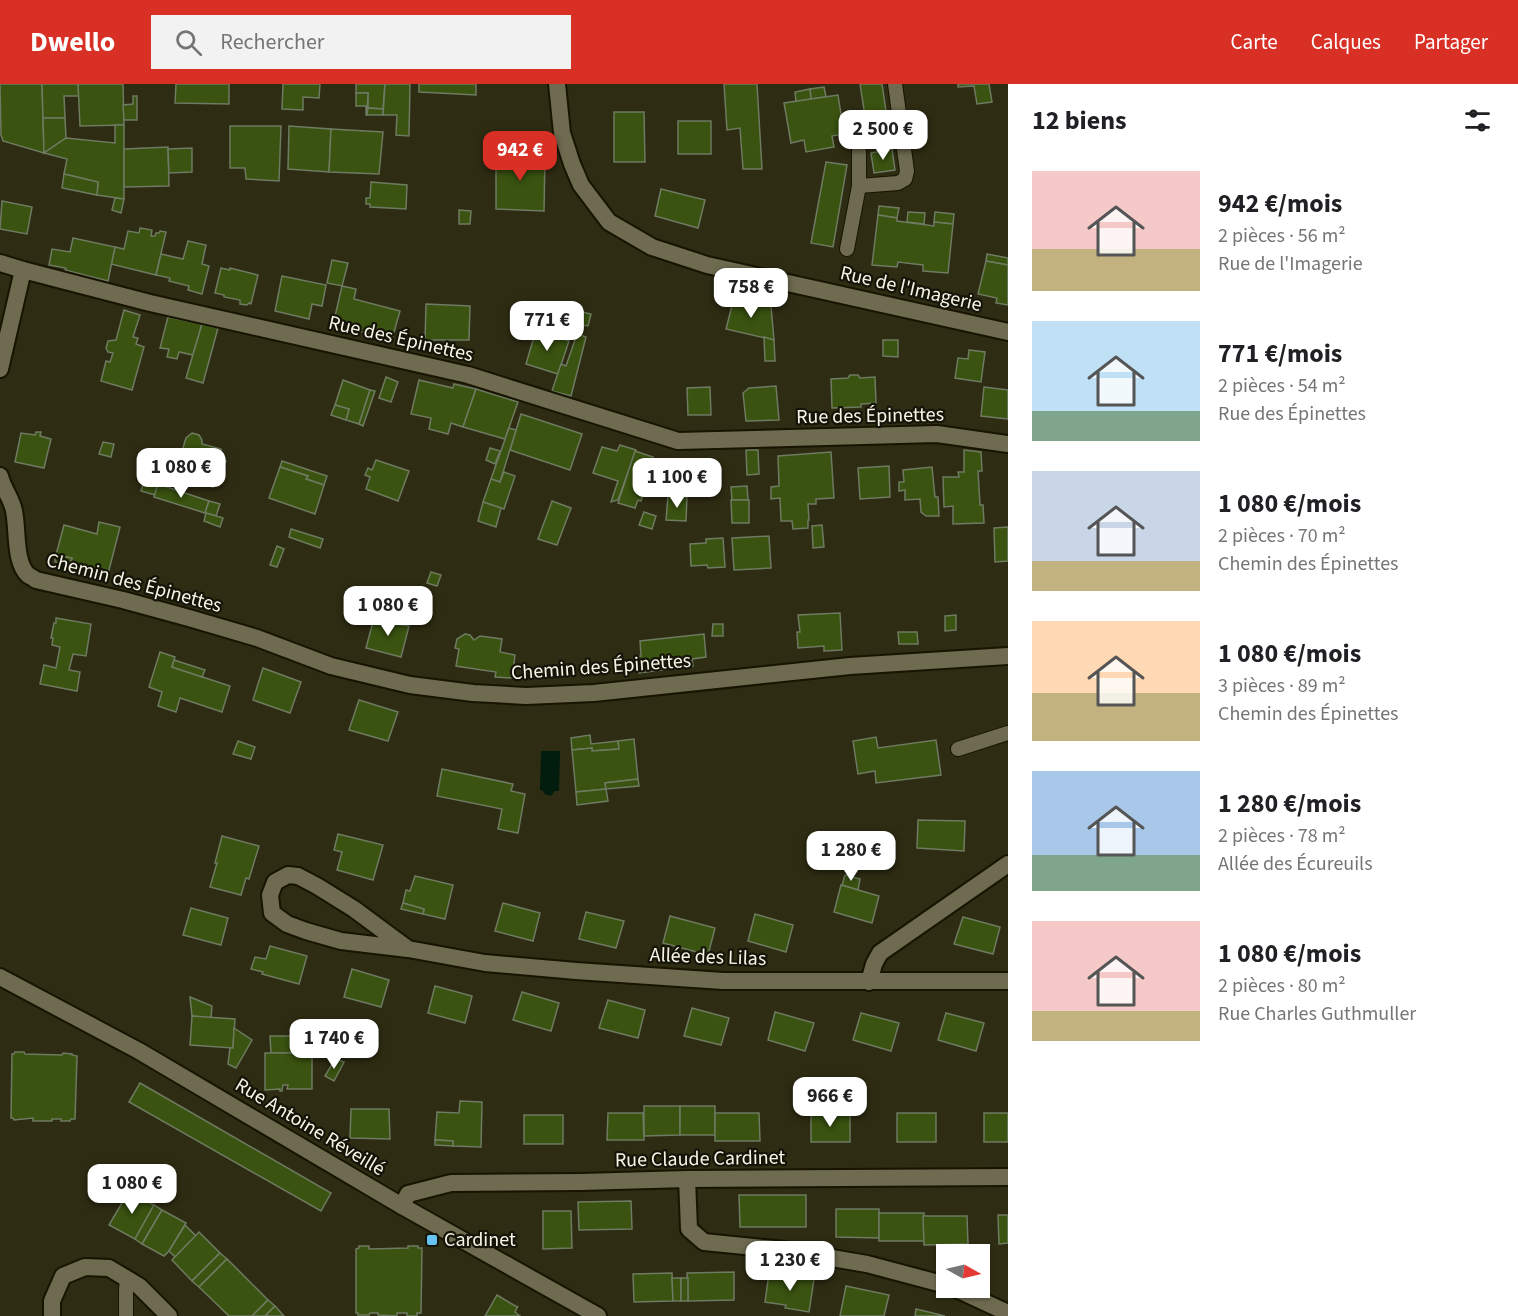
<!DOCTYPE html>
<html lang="fr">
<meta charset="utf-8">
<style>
:root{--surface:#fff;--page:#f2f2f2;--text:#202124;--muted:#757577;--accent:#d93025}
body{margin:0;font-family:"Source Sans 3",sans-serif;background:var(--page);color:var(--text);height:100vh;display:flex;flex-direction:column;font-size:22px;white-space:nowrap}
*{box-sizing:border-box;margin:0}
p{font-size:20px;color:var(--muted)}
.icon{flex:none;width:33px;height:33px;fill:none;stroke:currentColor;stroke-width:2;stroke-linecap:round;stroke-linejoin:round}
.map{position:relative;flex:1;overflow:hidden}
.details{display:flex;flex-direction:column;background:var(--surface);width:510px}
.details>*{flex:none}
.needle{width:39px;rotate:98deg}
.fabs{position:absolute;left:936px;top:1160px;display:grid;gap:12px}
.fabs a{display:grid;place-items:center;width:54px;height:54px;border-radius:0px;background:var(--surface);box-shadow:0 2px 4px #0004;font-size:30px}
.price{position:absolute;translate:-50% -51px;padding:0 14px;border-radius:12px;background:#fff;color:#222;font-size:20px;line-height:39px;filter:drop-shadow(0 2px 3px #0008)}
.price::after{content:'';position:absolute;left:50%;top:36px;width:18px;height:14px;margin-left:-9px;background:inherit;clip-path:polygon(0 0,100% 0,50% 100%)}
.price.selected{background:var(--accent);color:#fff}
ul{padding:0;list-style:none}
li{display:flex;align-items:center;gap:18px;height:150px;padding:0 24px}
li span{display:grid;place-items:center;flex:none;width:168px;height:120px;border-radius:0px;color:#555}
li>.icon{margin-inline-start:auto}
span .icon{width:72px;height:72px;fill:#fffc;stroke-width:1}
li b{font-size:26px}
h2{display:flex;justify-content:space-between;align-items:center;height:72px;padding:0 24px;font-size:26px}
header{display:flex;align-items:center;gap:36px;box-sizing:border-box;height:84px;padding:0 30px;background:var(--accent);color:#fff}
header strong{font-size:28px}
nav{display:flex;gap:33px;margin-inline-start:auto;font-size:21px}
.search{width:420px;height:54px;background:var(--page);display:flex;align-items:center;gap:15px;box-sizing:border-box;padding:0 21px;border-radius:0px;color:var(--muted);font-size:22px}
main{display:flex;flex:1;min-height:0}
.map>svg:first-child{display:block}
.water{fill:#021d0d}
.building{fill:#3a5310;stroke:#6e7a61;stroke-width:1.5}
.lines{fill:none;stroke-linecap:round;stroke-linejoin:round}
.service-casing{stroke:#171400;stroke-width:16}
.minor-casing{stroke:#171400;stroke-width:20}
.service{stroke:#6e6b50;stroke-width:14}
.minor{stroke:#6e6b50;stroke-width:16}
.poi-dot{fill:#67c4f0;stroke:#151409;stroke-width:2}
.labels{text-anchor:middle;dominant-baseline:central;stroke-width:4.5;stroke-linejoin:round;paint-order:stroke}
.street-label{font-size:20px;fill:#f7f6e6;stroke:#151409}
.poi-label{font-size:20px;fill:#f7f6e6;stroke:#151409;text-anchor:start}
</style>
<header>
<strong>Dwello</strong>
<div class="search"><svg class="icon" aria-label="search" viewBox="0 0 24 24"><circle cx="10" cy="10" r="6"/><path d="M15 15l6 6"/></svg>Rechercher</div>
<nav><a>Carte</a><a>Calques</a><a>Partager</a></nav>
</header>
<main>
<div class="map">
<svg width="1008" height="1232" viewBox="0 0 1008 1232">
<rect width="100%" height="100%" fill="#2e2c12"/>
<polygon class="water" points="541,667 560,667 559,707 555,707 551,712 545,710 543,707 540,706"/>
<g class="building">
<polygon points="0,0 42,0 44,69 3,57 1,51"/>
<polygon points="42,0 78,0 79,12 64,12 65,34 43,34"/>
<polygon points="78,0 123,0 124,41 80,42"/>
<polygon points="176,0 229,0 229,20 175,19"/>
<polygon points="283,0 320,0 319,14 303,13 303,26 282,25"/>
<polygon points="356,0 385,0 383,25 368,24 368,9 356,9"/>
<polygon points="385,0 410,0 409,52 396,51 397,31 383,31"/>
<polygon points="419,0 476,0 476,11 419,8"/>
<polygon points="724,0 757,0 762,85 743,85 740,44 727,46"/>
<polygon points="860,0 882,0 890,55 869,58"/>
<polygon points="958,0 989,0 992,18 977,20 974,2 958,3"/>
<polygon points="824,3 826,13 811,15 810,5"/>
<polygon points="810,5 811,15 796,18 795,8"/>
<polygon points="356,9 368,9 367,31 366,31 366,22 356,22"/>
<polygon points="838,11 844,50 832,52 834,63 806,68 804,56 791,59 784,19"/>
<polygon points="133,12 137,12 137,36 124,36 123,21 133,20"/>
<polygon points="368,24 383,25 383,31 367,31"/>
<polygon points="614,28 644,28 645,78 614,78"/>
<polygon points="43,34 65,34 66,54 44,69"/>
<rect x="678" y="37" width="33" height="33"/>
<polygon points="115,41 124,41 124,115 97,111 98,98 64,90 67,75 44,69 66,54 115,59"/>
<polygon points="230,42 281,42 279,97 246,95 245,84 230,84"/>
<polygon points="289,42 331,45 329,88 288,85"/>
<polygon points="331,45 383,48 379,90 329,88"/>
<polygon points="168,63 169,102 124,103 124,65"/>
<polygon points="192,64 192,88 169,89 168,65"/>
<polygon points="892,65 895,86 874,89 871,69"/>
<polygon points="496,70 545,70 544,127 496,125"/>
<polygon points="826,78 847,81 833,163 811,159"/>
<polygon points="64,90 98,98 97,111 62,104"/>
<polygon points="371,98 407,101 406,125 370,123 370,120 366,120 366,114 370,114"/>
<polygon points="661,105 705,116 698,144 655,132"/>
<polygon points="115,114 124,115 121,129 112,126"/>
<polygon points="2,117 32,123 27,150 0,145"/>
<polygon points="879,122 899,124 897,134 878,131"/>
<polygon points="459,126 471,127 470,140 459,140"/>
<polygon points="908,128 925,129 924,140 907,138"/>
<polygon points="935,128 954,130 953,140 934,138"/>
<polygon points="878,131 897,134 897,137 934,142 934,138 953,140 948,189 923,187 923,181 898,178 897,183 872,181"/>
<polygon points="140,144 152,146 151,152 155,152 156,149 159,149 160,147 166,148 156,191 111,180 115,163 124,165 128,147 139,149"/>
<polygon points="73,154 115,163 108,197 65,186 66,184 49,181 52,165 70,168"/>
<polygon points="188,157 206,161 202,180 209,182 202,210 188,206 189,202 169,197 170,194 156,191 161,170 183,175"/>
<polygon points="987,170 1008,174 1008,181 986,177"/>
<polygon points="332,176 348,179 342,202 327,199"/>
<polygon points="986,177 1008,181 1008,221 996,219 997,214 978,210"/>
<polygon points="221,184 230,186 230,184 258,191 251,220 249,219 247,221 240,220 240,216 224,213 224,211 215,209"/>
<polygon points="282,192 326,201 322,222 312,220 309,235 275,227"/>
<polygon points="342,202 356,205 354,215 400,227 392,255 333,241"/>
<polygon points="734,214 771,222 774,256 726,245"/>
<polygon points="426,220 470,222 469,256 425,256"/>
<polygon points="124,226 140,231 133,253 138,254 136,260 144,263 132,306 101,297 106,277 110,278 113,269 108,268 106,264 108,257 116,256"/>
<polygon points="578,227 591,230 588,242 575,240"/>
<polygon points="168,233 202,240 193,271 179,268 177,275 167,273 169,265 160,264"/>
<polygon points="202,240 218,244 203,299 186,294"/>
<polygon points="536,246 569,257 558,290 526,280"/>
<polygon points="577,250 586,253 571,312 552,307 561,280 566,282"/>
<polygon points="764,253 774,256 775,277 765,277"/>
<polygon points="883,256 898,256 898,273 883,272"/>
<polygon points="969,266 985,268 981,298 955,294 958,274 968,275"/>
<polygon points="850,291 858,291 860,294 875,293 876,319 861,320 861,323 832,324 831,295 848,294"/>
<polygon points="386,293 398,298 391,318 379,314"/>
<polygon points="343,296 370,306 359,340 346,336 349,325 335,321"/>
<polygon points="419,296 453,304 454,300 476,305 463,343 451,339 448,350 429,345 431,334 411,330"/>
<polygon points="776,302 779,336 746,337 743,309 749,304"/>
<polygon points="710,303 711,331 688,331 687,304"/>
<polygon points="984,303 1008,306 1008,335 981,332"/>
<polygon points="476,305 518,318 505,355 463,343"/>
<polygon points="370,306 375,307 363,342 359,340"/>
<polygon points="335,321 349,325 346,336 331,331"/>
<polygon points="521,330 582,350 570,386 510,366"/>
<polygon points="509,344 516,346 500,398 491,395"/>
<polygon points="36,348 41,348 40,352 51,355 44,384 15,378 21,349 35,351"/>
<polygon points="192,349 199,351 202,356 202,360 221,365 223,376 226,377 222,389 218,388 213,403 193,397 195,392 176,387 186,354"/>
<polygon points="103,358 114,360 111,373 99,370"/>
<polygon points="620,361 636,366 618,416 611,418 618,397 593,389 602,363 617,367"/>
<polygon points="490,364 500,367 495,380 486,376"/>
<polygon points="746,366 758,366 759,390 747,391"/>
<polygon points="964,366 981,368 982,387 978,387 980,421 983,421 984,439 953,440 953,422 944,423 943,393 959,393 958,388 964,388"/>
<polygon points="635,367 653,373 643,401 646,402 641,417 638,416 635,424 618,419"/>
<polygon points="831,368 834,414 816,415 816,420 808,420 809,436 808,436 808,444 793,445 792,437 781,437 780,414 771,415 771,403 779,402 778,372"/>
<polygon points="376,376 409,387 398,417 366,405 370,393 365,391 368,384 372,386"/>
<polygon points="282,377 327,392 324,401 306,395 308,392 280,383"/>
<polygon points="889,382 890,413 860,415 858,384"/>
<polygon points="280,383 308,392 306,395 324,401 315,430 269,414"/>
<polygon points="932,383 935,413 938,413 939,432 926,432 921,428 920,415 905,416 905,406 899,407 899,398 904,398 903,386"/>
<polygon points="504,388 515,392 504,425 483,418 491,395 500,398"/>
<polygon points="144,397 158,400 155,411 141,407"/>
<polygon points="158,400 209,417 205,429 154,413"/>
<polygon points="747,402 748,416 732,416 731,403"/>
<polygon points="668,412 687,413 686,437 666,436"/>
<polygon points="731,416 749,416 749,439 732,439"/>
<polygon points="209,417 220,420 216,432 205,429"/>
<polygon points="552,417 571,424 557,461 538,455"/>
<polygon points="483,418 501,424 496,443 478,437"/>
<polygon points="644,428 656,432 652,445 639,441"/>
<polygon points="206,429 223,434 220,443 204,437"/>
<polygon points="99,438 120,443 108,490 70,481 72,474 56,471 64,441 97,450"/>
<polygon points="822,441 824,463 813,464 812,442"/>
<polygon points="1008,443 1008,477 995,478 994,444"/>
<polygon points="291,445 323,455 320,464 289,453"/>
<polygon points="769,452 771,484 734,486 732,454"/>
<polygon points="723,454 725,483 708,484 707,481 691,482 690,460 706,459 706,455"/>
<polygon points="277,462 284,465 277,483 270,481"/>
<polygon points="56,471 72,474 70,481 55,478"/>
<polygon points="431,488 441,491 437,502 427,499"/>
<polygon points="840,529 842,566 824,567 824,562 798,564 797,548 800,548 798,531"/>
<polygon points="393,531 398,540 409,542 401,573 366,564 374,534 384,536"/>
<polygon points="956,531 956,546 945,547 945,532"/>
<polygon points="56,534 91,540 86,572 73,570 69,586 80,588 77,607 40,600 44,581 56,584 60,563 52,561 53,554 51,554 54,539 56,539"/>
<polygon points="713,540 723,540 723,552 712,552"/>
<polygon points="898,548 917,548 918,560 899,560"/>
<polygon points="465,550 470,551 474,556 480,552 502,555 500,568 515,571 512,594 495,593 496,588 456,582 459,565 455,564 457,555"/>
<polygon points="704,550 706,573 692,575 693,582 639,589 637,573 641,572 640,557"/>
<polygon points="160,568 175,573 172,583 230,602 222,628 180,614 176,628 158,622 162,608 149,603"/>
<polygon points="174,576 205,586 202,593 172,583"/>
<polygon points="263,584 301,598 290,629 253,616"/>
<polygon points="359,616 398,628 388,657 349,646"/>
<polygon points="590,651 591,660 618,657 619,665 592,667 592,664 572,666 571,654"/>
<polygon points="876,653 878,664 936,656 941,691 876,699 875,687 858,690 853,657"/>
<polygon points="634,655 638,695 605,699 606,705 576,708 572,666 592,664 592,667 619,665 618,657"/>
<polygon points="238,657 255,663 251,675 233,670"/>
<polygon points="442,685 513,700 511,707 525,710 518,749 498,745 502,725 437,712"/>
<polygon points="638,695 639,702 606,705 605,699"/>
<polygon points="606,705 608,717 577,721 576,708"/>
<polygon points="918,736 965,737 964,767 917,764"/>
<polygon points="338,750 383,761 373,796 337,786 342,768 334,766"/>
<polygon points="222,752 259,762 249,795 246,794 241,811 210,803 217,779 215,779"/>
<polygon points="845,791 860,795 858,806 842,801"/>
<polygon points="415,792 453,801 445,835 423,830 424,825 403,819 406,806 410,807"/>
<polygon points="841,801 879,812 872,839 834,828"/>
<polygon points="403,819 424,825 423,830 401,825"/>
<polygon points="503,819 540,829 533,857 495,847"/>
<polygon points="191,824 228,834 221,861 183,851"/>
<polygon points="586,828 624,837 616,864 579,855"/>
<polygon points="755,830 793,841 786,868 748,857"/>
<polygon points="670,832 715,844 708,871 663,859"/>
<polygon points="963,833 1000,843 993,870 954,860"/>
<polygon points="270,862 307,872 299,900 262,890 263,888 251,885 255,873 266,875"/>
<polygon points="352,885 389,896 381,923 344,913"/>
<polygon points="435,902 472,912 465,939 428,929"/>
<polygon points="522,908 559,919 551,947 513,936"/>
<polygon points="190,913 212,922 211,934 192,932"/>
<polygon points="608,916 645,926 638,954 599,944"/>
<polygon points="692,924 729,934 721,961 684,952"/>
<polygon points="775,928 814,939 805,967 768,956"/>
<polygon points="861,929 899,939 891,967 853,956"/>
<polygon points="946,929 984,939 976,967 938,956"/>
<polygon points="192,932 235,935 233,964 190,961"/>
<polygon points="234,944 252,956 236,984 228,980 230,964 233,964"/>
<polygon points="270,952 291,952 291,959 309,959 309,969 271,969"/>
<polygon points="15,968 24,968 25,970 62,971 63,969 72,970 72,971 77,972 75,1035 71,1035 70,1037 61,1037 61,1035 52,1035 52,1037 33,1037 33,1034 14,1036 13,1034 11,1034 12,970 14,970"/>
<polygon points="265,969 312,969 312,1005 287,1005 288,1001 283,1001 282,1007 280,1007 280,1005 265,1006"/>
<polygon points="335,975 344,978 334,997 325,992"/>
<polygon points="140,999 331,1109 321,1127 129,1018"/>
<polygon points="460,1017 482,1018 481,1063 453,1062 453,1057 435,1056 437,1028 459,1029"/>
<polygon points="644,1022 680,1022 680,1051 644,1052"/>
<rect x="680" y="1022" width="35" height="29"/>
<polygon points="351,1025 389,1025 390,1055 350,1054"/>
<polygon points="608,1029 643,1029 644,1056 607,1056"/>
<polygon points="715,1029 759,1029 760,1057 715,1057"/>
<rect x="897" y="1029" width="39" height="29"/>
<rect x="984" y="1029" width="24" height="29"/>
<rect x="811" y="1030" width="39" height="28"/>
<rect x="524" y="1031" width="39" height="29"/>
<polygon points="435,1056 453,1057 453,1062 435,1061"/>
<polygon points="129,1107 154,1121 135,1155 109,1141"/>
<polygon points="739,1111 806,1111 806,1143 740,1143"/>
<polygon points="631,1117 632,1145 579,1146 578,1118"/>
<polygon points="154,1121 162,1126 142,1160 135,1155"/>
<polygon points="836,1125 879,1125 879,1154 836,1153"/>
<polygon points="162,1126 186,1139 169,1167 164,1172 142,1160"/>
<polygon points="543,1127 571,1127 572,1164 543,1165"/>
<rect x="879" y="1129" width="45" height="28"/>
<polygon points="998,1131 1008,1131 1008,1159 999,1160"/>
<polygon points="923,1132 967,1132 968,1160 924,1161"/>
<polygon points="185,1141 196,1152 175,1173 169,1167"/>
<polygon points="199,1148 220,1169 192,1197 172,1176"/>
<polygon points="359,1162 369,1162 369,1165 408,1164 408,1162 418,1162 418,1164 422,1164 421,1229 417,1229 417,1232 407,1232 407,1229 397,1229 397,1232 378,1231 378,1229 370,1229 369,1231 358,1231 358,1229 356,1229 356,1165 359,1164"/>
<polygon points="220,1169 227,1175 199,1203 192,1197"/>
<polygon points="227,1175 268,1216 252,1232 229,1232 199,1203"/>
<polygon points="734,1188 734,1216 688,1217 687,1189"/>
<polygon points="672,1189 673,1217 634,1218 633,1190"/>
<polygon points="769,1189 814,1195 809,1228 785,1224 786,1221 765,1218"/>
<polygon points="672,1194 681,1194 681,1217 673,1217"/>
<rect x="681" y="1194" width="7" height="23"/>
<polygon points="846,1202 889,1211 884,1232 840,1232"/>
<polygon points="497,1211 517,1223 518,1222 515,1228 520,1232 485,1232"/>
<polygon points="268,1216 275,1222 265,1232 252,1232"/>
<polygon points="275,1222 284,1232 265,1232"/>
<polygon points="916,1225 945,1232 915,1232"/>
</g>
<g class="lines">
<g class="service-casing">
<g id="service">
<polyline points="859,102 898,99 905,95 907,87 895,0"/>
<polyline points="847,165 859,102 859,67"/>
<polyline points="958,665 1008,649"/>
<polyline points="126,1232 126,1206 127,1195"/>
</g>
</g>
<g class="minor-casing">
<g id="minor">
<polyline points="557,0 562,49 572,80 581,101 609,138 652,163 707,181 1008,248"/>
<polyline points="0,179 23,186 150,219 468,291 678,357 937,350 1008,360"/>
<polyline points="0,285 23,186"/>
<path d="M0,392c3,13 12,23 14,35 4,18 0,51 14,64 3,2 6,3 8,5l87,20 66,18 68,20 74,28 79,19 63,8 53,3 68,-3 256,-27 158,-10"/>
<polyline points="408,865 354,825 317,802 298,792 288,791 275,798 270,811 272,829 287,840 306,847 341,857 408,865 485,879 576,887 723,897 1008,897"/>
<polyline points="0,893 139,967 402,1122 598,1232"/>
<polyline points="869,898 874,880 880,869 1008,780"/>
<polyline points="687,1095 689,1145 704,1158 785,1166 867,1180 946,1201"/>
<polyline points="402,1122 408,1110 451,1099 581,1098 687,1095 1008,1093"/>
<polyline points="952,1203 1008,1229"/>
<polyline points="52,1232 52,1217 63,1192 85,1183 109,1184 139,1202 169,1232"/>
</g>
</g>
<use href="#service" class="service"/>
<use href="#minor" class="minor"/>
</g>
<rect class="poi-dot" x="426" y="1150" width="12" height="12" rx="3"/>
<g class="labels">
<g class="street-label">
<text transform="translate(911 205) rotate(13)">Rue de l'Imagerie</text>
<text transform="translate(401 255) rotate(13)">Rue des Épinettes</text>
<text transform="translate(870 332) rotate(-1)">Rue des Épinettes</text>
<text transform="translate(134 499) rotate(15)">Chemin des Épinettes</text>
<text transform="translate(601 583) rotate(-4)">Chemin des Épinettes</text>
<text transform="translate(708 873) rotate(2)">Allée des Lilas</text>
<text transform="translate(310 1043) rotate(31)">Rue Antoine Réveillé</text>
<text transform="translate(700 1075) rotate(-1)">Rue Claude Cardinet</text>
</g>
<g class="poi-label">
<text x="444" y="1156">Cardinet</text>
</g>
</g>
</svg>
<div class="fabs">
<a><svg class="needle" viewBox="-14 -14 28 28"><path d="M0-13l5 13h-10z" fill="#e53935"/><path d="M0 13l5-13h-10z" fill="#757577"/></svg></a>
</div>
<b class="price" style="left:883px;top:77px">2 500 €</b>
<b class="price selected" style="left:520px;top:98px">942 €</b>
<b class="price" style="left:751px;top:235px">758 €</b>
<b class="price" style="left:547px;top:268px">771 €</b>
<b class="price" style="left:181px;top:415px">1 080 €</b>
<b class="price" style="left:677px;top:425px">1 100 €</b>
<b class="price" style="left:388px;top:553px">1 080 €</b>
<b class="price" style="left:851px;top:798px">1 280 €</b>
<b class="price" style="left:334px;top:986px">1 740 €</b>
<b class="price" style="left:830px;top:1044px">966 €</b>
<b class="price" style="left:132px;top:1131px">1 080 €</b>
<b class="price" style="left:790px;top:1208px">1 230 €</b>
</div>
<section class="details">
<h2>12 biens<svg class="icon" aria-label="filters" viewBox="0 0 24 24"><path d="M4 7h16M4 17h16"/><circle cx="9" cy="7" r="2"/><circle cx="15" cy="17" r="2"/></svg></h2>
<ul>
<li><span style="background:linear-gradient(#f6c9c9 65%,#c2b280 0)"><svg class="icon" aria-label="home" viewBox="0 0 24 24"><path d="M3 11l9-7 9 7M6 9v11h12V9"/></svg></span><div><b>942 €/mois</b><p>2 pièces · 56 m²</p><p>Rue de l'Imagerie</p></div></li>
<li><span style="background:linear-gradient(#bfe0f5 75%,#7fa58c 0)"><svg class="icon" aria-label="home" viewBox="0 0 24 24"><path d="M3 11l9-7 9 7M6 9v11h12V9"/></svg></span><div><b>771 €/mois</b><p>2 pièces · 54 m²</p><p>Rue des Épinettes</p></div></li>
<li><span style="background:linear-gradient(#c9d6e8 75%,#c2b280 0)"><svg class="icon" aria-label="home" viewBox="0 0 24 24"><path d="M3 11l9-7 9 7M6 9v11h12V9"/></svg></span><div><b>1 080 €/mois</b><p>2 pièces · 70 m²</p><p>Chemin des Épinettes</p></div></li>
<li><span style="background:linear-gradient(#ffd9b3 60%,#c2b280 0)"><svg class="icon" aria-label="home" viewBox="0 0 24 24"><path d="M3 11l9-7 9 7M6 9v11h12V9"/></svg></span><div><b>1 080 €/mois</b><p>3 pièces · 89 m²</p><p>Chemin des Épinettes</p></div></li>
<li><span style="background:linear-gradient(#a9c7e8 70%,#7fa58c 0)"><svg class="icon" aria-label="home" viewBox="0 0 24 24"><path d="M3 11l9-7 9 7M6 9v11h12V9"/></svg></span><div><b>1 280 €/mois</b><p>2 pièces · 78 m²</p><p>Allée des Écureuils</p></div></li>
<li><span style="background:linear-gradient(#f6c9c9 75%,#c2b280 0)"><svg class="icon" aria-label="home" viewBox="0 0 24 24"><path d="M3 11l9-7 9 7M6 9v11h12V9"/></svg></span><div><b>1 080 €/mois</b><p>2 pièces · 80 m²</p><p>Rue Charles Guthmuller</p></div></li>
</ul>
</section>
</main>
